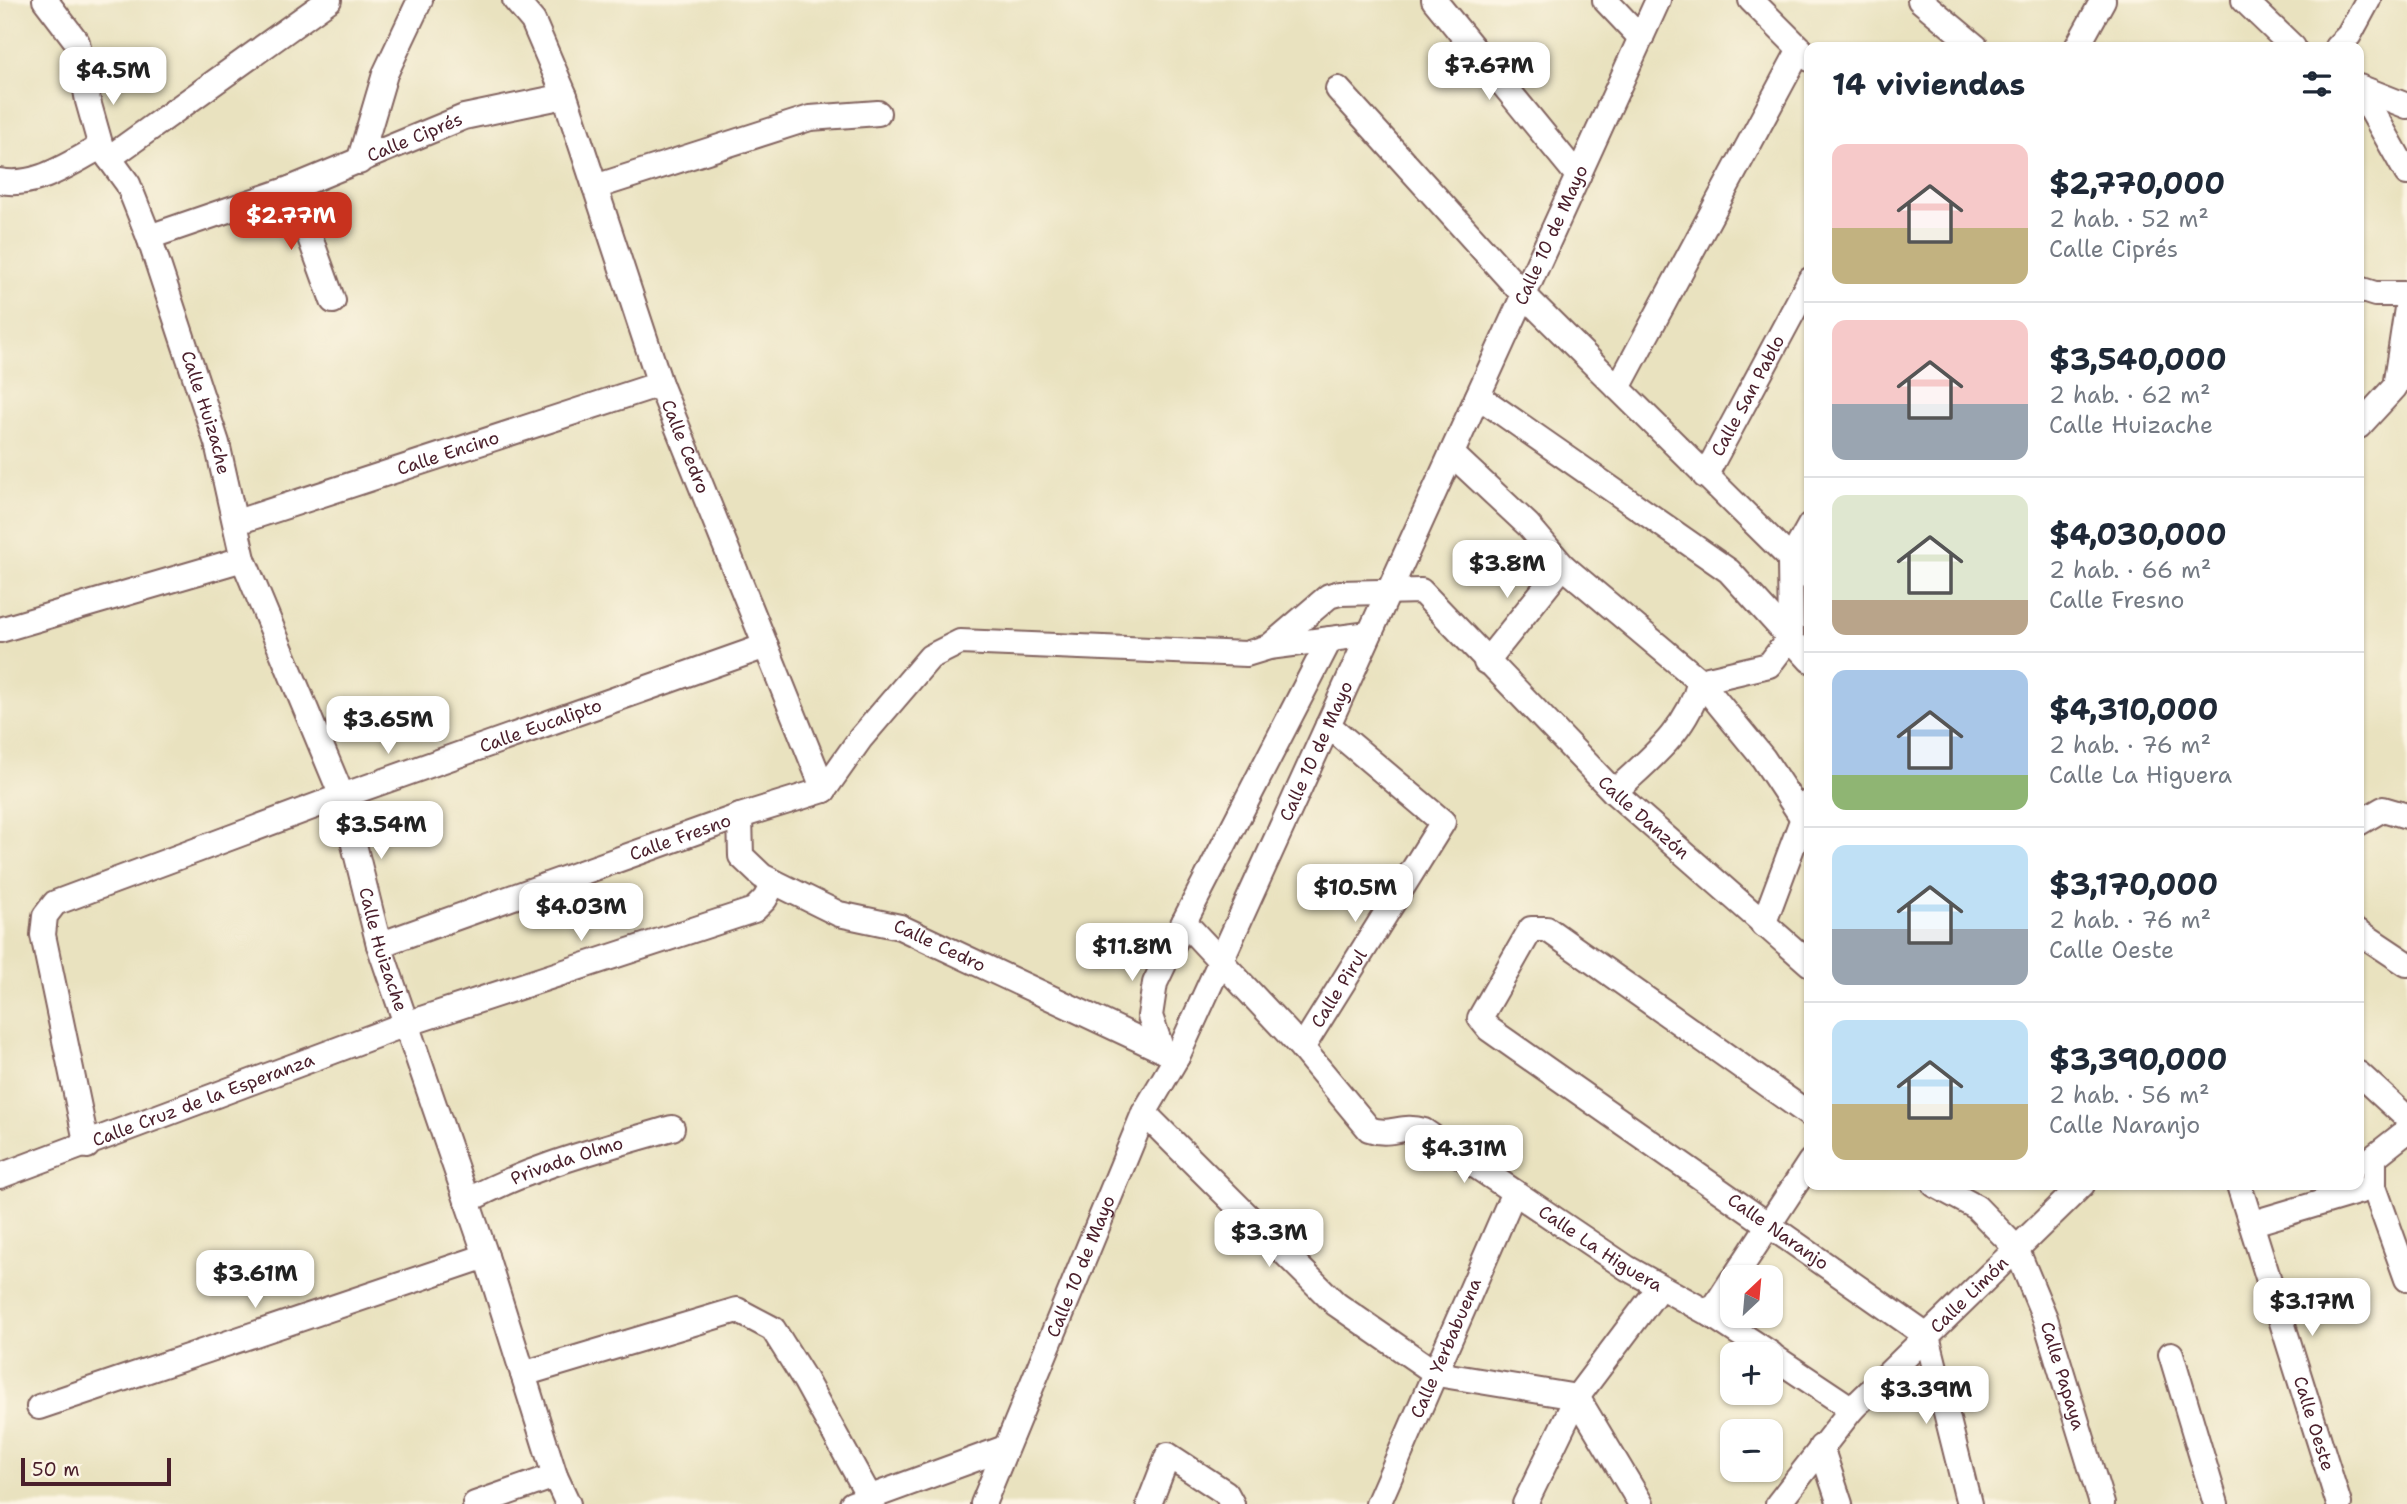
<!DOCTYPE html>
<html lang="es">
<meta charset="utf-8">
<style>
:root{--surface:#fff;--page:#f2f2f3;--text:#1f2937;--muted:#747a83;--line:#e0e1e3;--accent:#c8321e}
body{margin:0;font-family:"Shantell Sans",sans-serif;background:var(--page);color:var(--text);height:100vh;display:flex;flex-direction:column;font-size:26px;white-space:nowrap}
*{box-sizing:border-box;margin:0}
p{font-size:23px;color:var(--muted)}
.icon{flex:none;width:38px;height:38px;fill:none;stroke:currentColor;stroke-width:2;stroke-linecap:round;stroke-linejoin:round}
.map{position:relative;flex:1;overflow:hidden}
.sheet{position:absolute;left:1804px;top:42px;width:560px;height:1148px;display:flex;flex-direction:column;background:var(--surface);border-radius:14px;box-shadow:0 2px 5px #0004}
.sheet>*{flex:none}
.needle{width:46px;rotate:26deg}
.controls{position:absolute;left:1720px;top:1265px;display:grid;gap:14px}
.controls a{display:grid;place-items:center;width:63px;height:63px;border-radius:14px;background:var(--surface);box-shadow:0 2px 5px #0004;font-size:35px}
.scale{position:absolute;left:21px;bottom:18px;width:150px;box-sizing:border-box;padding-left:7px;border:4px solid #4a1f2b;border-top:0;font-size:19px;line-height:24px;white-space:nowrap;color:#4a1f2b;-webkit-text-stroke:5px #fcf5e5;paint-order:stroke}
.price{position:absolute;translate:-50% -60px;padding:0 16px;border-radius:14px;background:#fff;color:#222;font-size:23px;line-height:46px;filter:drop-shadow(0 2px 4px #0008)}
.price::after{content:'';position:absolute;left:50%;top:42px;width:21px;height:16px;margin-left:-10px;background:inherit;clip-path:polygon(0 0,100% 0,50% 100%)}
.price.active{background:var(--accent);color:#fff}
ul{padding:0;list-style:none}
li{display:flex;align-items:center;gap:21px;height:175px;padding:0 28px}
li+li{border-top:2px solid var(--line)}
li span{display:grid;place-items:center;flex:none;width:196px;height:140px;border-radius:14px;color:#555}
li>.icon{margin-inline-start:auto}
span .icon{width:84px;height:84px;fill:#fffc;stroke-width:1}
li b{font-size:30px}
h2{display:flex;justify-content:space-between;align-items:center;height:84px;padding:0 28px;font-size:30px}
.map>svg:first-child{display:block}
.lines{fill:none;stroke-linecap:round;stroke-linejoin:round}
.minor-casing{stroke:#82635f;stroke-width:28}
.minor{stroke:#fff;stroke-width:24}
.labels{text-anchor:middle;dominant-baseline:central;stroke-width:6;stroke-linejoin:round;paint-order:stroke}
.street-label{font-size:18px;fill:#4a1f2b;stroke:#fcf5e5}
</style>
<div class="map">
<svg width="2407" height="1504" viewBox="0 0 2407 1504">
<rect width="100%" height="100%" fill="#fcf5e5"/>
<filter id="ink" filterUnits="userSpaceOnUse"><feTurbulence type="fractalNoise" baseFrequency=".0143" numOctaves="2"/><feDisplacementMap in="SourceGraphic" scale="14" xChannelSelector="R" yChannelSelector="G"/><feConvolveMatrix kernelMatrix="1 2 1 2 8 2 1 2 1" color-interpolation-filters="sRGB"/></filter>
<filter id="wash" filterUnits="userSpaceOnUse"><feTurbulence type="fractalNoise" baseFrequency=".00686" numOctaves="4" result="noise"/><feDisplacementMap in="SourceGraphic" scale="28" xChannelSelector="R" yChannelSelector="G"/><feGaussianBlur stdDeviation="1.57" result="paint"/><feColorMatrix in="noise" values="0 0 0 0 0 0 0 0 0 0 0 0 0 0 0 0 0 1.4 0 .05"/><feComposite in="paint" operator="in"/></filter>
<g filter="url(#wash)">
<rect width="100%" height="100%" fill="#e9e2bf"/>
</g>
<g filter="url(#ink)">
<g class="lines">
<g class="minor-casing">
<g id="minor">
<path id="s1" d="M45,0l32,42 11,59 13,46 27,37 21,53 68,206 26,116 99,237 37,149 107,311 69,220 13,28"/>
<path id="s2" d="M515,0l18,21 32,75 95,288 164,406"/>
<polyline points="1434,0 1578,176"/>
<polyline points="1605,0 1641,38"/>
<polyline points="1751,0 1810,59"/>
<polyline points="1920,0 1976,47"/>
<polyline points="2244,0 2293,47"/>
<polyline points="2077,47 2103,0"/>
<polyline points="2337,47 2349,35 2368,0"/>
<polyline points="2359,87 2407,106"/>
<polyline points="2359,88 2407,173"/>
<polyline points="1338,89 1524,295 1810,578"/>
<polyline points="109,158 329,0"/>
<polyline points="359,162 385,74 420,0"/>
<path d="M0,181c37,7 69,-18 101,-34"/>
<polyline points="595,187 810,118 878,113"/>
<polyline points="292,188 333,301"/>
<path id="s3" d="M149,237l143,-49 172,-71 101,-21"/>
<polyline points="2359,289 2375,294 2407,294"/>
<polyline points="1618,388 1800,49"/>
<polyline points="1478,396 1729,571 1810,660"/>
<polyline points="2359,426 2395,387 2407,308"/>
<polyline points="1452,454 1528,525 1563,566 1700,681 1763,758 1802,817 1810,822"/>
<path id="s4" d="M1705,476l105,-196"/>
<path id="s5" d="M237,522l423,-138"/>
<polyline points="0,630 243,559"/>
<path id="s6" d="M1330,639l-146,283 118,126 67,81c22,8 32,-5 55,2l203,137 83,46 61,40"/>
<polyline points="1269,647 1369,634"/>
<polyline points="1486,662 1563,566"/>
<polyline points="1700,681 1769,665 1791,636 1790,561 1810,525"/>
<path id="s7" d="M824,790l36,-51 70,-82 30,-15 286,12 23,-7 60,-51 11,-3 81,-2 193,201 196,172"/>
<path d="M1614,792c36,-33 74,-62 86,-111"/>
<path id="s8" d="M740,816l1,40 21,20 77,38 61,13 277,130"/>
<polyline points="2359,823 2383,809 2407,816"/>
<polyline points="1763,925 1809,802"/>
<polyline points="2359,932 2407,964"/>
<path id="s9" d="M379,945l361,-129 84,-26"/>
<path id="s10" d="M1302,1048l141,-226 -115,-97"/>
<polyline points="1162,1050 1150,1016 1155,983 1184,922"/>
<polyline points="2359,1074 2407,1118"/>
<polyline points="1144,1113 1336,1304 1437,1374 1577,1397 1641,1504"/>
<path id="s11" d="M1810,1115l-263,-186h-16l-51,89 9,11 438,307 42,168"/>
<polyline points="2407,1131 2374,1157 2374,1187 2407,1279"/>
<path id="s12" d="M87,1146l-44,-211 2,-19 10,-13 287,-107 424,-150"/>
<path id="s13" d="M0,1176l406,-152 348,-114 11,-11 9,-17"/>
<path id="s14" d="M1935,1185l41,22 40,41 29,70 57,186"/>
<path id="s15" d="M2239,1185l100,319"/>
<path id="s16" d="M467,1201c64,-35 134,-52 205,-73"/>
<polyline points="2253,1223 2374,1187"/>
<polyline points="1734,1278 1810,1162"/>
<polyline points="1710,1314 1732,1280"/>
<polyline points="2171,1354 2216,1504"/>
<polyline points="1771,1355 1852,1409"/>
<polyline points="523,1374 737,1310 773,1329 805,1380 870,1498"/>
<polyline points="39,1407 486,1256"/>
<polyline points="1821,1447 1840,1504"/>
<polyline points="475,1504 555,1476"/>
<polyline points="852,1504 1005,1448"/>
<path id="s17" d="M983,1504l161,-391 33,-56 481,-1057"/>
<polyline points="1149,1504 1168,1455 1226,1493 1232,1504"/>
<path id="s18" d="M1378,1504l136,-312"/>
<polyline points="1525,1504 1577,1397 1659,1288"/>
<path id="s19" d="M1778,1504l74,-95 230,-224"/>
</g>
</g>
<use href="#minor" class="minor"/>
</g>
</g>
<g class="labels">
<g class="street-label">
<text stroke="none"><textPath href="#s3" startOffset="284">Calle Ciprés</textPath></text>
<text stroke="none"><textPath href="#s17" startOffset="1391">Calle 10 de Mayo</textPath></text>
<text stroke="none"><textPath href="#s4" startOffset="91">Calle San Pablo</textPath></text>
<text stroke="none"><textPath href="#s1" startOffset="448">Calle Huizache</textPath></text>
<text stroke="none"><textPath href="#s2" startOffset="480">Calle Cedro</textPath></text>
<text stroke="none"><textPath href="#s5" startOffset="222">Calle Encino</textPath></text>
<text stroke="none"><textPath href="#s12" startOffset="768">Calle Eucalipto</textPath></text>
<text stroke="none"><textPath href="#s17" startOffset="824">Calle 10 de Mayo</textPath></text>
<text stroke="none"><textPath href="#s7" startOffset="1003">Calle Danzón</textPath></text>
<text stroke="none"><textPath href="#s9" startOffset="320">Calle Fresno</textPath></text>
<text stroke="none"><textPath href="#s8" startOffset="261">Calle Cedro</textPath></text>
<text stroke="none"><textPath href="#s1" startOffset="1015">Calle Huizache</textPath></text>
<text stroke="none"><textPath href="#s10" startOffset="70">Calle Pirul</textPath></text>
<text stroke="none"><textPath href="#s13" startOffset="217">Calle Cruz de la Esperanza</textPath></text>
<text stroke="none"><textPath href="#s16" startOffset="108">Privada Olmo</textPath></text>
<text stroke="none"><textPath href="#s11" startOffset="808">Calle Naranjo</textPath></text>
<text stroke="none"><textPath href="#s6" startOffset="864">Calle La Higuera</textPath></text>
<text stroke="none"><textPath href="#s17" startOffset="257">Calle 10 de Mayo</textPath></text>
<text stroke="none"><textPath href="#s19" startOffset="284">Calle Limón</textPath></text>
<text stroke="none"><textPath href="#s18" startOffset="170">Calle Yerbabuena</textPath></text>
<text stroke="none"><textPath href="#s14" startOffset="240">Calle Papaya</textPath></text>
<text stroke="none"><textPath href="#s15" startOffset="250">Calle Oeste</textPath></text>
</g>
</g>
</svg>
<div class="controls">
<a><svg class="needle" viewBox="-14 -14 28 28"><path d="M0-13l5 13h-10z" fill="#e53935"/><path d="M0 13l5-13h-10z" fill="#747a83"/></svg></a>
<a>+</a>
<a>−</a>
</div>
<div class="scale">50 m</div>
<b class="price" style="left:1489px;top:102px">$7.67M</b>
<b class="price" style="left:113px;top:107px">$4.5M</b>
<b class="price active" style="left:291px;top:252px">$2.77M</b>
<b class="price" style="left:1507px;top:600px">$3.8M</b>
<b class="price" style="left:388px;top:756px">$3.65M</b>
<b class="price" style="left:381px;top:861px">$3.54M</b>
<b class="price" style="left:1355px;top:924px">$10.5M</b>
<b class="price" style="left:581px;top:943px">$4.03M</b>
<b class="price" style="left:1132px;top:983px">$11.8M</b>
<b class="price" style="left:1464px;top:1185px">$4.31M</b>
<b class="price" style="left:1269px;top:1269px">$3.3M</b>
<b class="price" style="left:255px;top:1310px">$3.61M</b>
<b class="price" style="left:2312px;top:1338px">$3.17M</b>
<b class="price" style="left:1926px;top:1426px">$3.39M</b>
<section class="sheet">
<h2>14 viviendas<svg class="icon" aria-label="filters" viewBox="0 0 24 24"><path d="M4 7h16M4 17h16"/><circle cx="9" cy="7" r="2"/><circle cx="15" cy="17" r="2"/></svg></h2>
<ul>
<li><span style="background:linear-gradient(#f6c9c9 60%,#c2b280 0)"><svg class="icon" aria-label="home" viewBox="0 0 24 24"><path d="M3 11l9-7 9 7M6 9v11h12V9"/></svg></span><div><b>$2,770,000</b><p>2 hab. · 52 m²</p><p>Calle Ciprés</p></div></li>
<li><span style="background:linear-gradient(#f6c9c9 60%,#9aa5b1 0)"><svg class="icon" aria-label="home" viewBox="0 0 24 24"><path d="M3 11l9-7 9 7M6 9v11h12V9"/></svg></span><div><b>$3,540,000</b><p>2 hab. · 62 m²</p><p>Calle Huizache</p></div></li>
<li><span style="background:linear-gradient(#dfe7d0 75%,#b9a48a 0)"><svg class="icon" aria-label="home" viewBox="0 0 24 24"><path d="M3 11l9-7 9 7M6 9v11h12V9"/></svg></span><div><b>$4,030,000</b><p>2 hab. · 66 m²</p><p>Calle Fresno</p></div></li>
<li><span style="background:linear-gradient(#a9c7e8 75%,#8fb573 0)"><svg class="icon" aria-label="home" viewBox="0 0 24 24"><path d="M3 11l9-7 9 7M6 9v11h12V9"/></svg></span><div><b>$4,310,000</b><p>2 hab. · 76 m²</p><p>Calle La Higuera</p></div></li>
<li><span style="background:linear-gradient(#bfe0f5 60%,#9aa5b1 0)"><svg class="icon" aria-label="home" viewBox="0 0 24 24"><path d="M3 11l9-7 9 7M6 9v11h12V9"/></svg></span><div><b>$3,170,000</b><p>2 hab. · 76 m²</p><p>Calle Oeste</p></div></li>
<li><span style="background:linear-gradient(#bfe0f5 60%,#c2b280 0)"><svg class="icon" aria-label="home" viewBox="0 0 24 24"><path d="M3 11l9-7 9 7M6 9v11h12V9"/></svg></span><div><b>$3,390,000</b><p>2 hab. · 56 m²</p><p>Calle Naranjo</p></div></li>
</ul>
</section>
</div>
